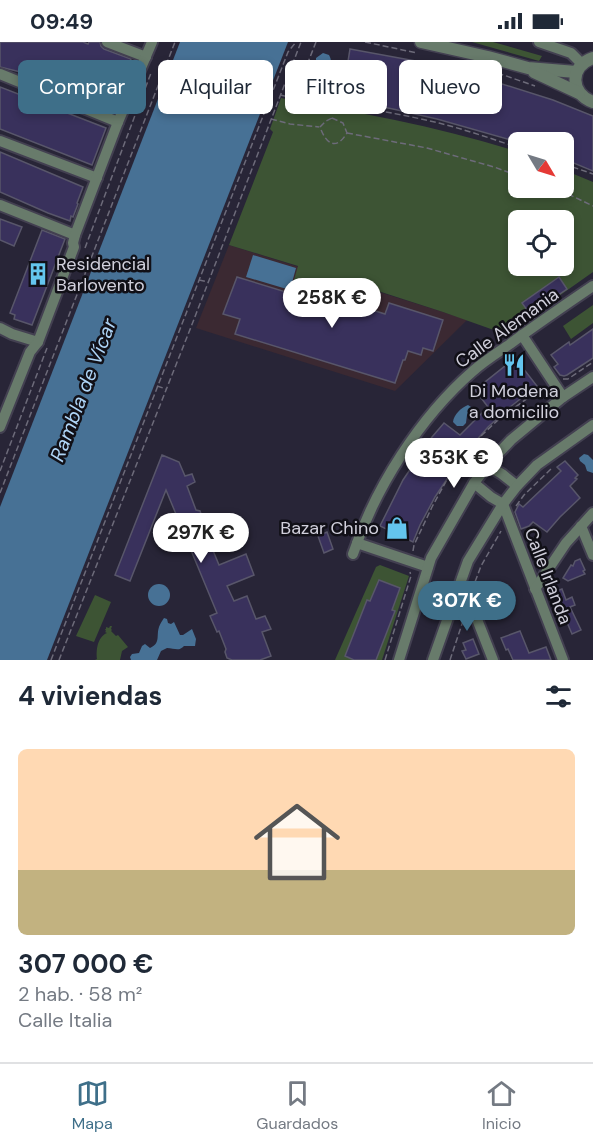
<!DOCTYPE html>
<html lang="es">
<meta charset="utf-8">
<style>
:root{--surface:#fff;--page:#f6f6f7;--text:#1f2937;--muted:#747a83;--line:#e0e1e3;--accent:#3e6f89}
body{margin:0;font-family:"DM Sans",sans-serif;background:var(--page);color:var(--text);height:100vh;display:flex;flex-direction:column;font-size:22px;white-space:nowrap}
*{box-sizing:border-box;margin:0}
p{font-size:20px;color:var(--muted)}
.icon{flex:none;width:33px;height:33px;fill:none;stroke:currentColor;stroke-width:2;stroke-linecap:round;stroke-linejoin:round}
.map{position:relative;height:618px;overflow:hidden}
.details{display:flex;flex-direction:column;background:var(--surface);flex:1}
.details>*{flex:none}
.hud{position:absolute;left:18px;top:18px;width:558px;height:54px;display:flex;gap:12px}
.needle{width:39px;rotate:128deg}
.controls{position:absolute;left:508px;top:90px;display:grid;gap:12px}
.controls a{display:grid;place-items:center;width:66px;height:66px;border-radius:9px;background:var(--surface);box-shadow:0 3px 9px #0003;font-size:30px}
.price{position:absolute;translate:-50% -51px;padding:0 14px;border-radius:21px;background:#fff;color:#222;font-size:20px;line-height:39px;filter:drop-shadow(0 2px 3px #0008)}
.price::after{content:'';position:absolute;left:50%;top:36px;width:18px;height:14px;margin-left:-9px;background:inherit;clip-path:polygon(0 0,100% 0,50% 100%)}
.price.selected{background:var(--accent);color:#fff}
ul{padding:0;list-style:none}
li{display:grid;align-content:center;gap:12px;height:318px;padding:0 18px}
li span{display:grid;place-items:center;height:186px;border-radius:9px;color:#555}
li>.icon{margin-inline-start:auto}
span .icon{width:108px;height:108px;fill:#fffc;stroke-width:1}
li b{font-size:26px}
h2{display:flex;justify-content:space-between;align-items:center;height:72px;padding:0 18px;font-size:26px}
.tag{padding:0 21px;border-radius:9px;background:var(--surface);box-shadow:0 3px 9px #0003;font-size:21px;line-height:54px}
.tag.selected{background:var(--accent);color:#fff}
.status{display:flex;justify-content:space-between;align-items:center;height:42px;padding:0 30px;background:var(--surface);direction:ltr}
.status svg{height:16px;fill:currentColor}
.dock{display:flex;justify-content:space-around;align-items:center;height:84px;border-top:2px solid var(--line);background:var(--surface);font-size:16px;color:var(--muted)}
.dock a{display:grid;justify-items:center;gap:3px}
.dock .selected{color:var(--accent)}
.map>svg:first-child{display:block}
.education{fill:#3b2932}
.green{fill:#3d5434;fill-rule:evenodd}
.water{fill:#477195}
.building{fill:#39315c;stroke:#58566a;stroke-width:1.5}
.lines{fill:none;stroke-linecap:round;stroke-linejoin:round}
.minor-casing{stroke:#434051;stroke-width:14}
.tertiary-casing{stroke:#434051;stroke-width:15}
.path{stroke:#6d6b7a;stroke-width:1.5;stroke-dasharray:6 3;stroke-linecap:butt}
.minor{stroke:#687b6b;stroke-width:10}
.tertiary{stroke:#687b6b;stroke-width:12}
.labels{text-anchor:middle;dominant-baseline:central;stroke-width:5;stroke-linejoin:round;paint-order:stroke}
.poi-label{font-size:18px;fill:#d1d0dc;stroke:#111017;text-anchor:start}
.street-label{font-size:18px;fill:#d1d0dc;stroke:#111017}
.water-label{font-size:20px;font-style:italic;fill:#aed4f6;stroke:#111017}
</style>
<div class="status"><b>09:49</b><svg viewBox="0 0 49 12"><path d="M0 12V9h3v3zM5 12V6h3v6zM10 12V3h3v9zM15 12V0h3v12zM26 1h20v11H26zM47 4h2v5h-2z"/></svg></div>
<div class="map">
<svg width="593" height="618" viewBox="0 0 593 618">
<rect width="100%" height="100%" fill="#282537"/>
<polygon class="education" points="229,203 443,270 467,278 395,349 196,286"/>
<g class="green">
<polygon points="472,0 493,0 542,14 539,19"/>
<path d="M281,56c80,15 160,29 238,54v36h45v-18l29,12v90l-88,62 -62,-22 -99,-32 -8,24 -45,-14 7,-24 -69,-21 44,-113 -3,-3zM519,178h45v46h-45z"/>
<polygon points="593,263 593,281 571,297 563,284"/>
<polygon points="380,523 409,534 382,618 335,618 372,534 376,525"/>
<polygon points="95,553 111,560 94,600 76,594"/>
<path d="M110,584h2l-1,3 1,1 -1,1 5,5 2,-1 10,12 -6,4 -2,9h-25l2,-1c-1,-8 0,-22 10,-26l-2,-1 1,-1 -1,-2h1v-2l3,1z"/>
</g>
<g class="water">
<polygon points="180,0 288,0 47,618 0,618 0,465"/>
<path d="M323,11l6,2c6,10 -2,23 -13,25l-4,-5 4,-7v-10z"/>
<polygon points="253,213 296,226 290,248 246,235"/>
<path d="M468,363l3,2 1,3 -5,5 -1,8 -3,3h-6l-4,-4c1,-8 8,-14 15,-17z"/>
<polygon points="584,412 588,413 593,418 593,431 587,429 585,423 580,419 579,416"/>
<circle cx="159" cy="553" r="11"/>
<path d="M164,576l3,1 1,4 3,1 3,-2 6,13h3l9,-6 4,10 -1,7h-11c-5,6 -10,2 -17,2l-6,3 -4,9h-26l-1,-3 2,-3 7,-1 3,-7 3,-2 5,4c11,-5 6,-12 9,-21 1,-3 3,-6 5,-9z"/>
</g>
<g class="building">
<polygon points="0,0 83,0 88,2 89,0 100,0 101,4 104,7 131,17 114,65 90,55 85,55 36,36 37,34 0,25"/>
<polygon points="350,7 432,22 480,35 553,58 593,74 593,129 564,117 564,100 518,100 437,77 393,67 342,57"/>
<polygon points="0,45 106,86 92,123 0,87"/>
<polygon points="0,110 83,145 77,161 78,162 73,175 71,174 70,179 48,171 0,150"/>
<polygon points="0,177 22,185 14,204 0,198"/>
<polygon points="42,188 65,197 32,283 14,277 15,273 10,271"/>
<polygon points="237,235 348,269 350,261 385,272 389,261 443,278 433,309 423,306 421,313 408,309 405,318 403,318 395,341 235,292 240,277 223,272"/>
<polygon points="559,235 567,247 530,272 522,261"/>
<polygon points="593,287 593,316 567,333 564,334 560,333 554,325 558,322 551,313 569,300 570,303"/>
<polygon points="515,316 537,344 510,365 488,385 461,416 435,455 420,483 413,500 380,484 403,438 432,395 444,381 460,393 488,365 475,348"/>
<polygon points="162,413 179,420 185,434 192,432 195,440 187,444 196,468 200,469 202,475 201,479 219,523 246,512 254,533 227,544 234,559 247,554 256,577 265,574 271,587 262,590 271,614 260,618 232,618 227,616 225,610 226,607 219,589 217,590 210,574 217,571 166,448 130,539 115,533"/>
<polygon points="565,419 578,433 575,436 577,437 570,444 580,456 560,475 547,490 533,480 529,484 521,487 515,470 519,462 523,465 561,429 557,425"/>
<polygon points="327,490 333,507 324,511 318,494"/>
<polygon points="580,517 585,528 583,529 585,532 568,539 563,536 571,523 573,524 575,519"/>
<polygon points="379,538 400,546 392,568 395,569 376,618 354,618 345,614 367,558 370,559"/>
<polygon points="562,547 566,558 572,555 575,563 570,565 581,588 572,592 554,550"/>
<polygon points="520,589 529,611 546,605 551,618 513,618 508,607 506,608 501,596"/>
<polygon points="473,597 479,612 466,617 462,609 466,608 463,601"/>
</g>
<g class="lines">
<g class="minor-casing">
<g id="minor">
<polyline points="107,0 146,15"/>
<polyline points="539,0 571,11 582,22"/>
<polyline points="0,32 118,80"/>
<polyline points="0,99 97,136"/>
<polyline points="0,163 75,193"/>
<polyline points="0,286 12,292 38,300"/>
<polyline points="522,293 563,355"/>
<polyline points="0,385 30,310 38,300 74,205 73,201 75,193 118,80 152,0"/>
<polyline points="487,423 502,432 517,444"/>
<polyline points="474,441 491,455 503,462 563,618"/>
<polyline points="581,484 593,513"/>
<polyline points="357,501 428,525"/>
<path d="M353,512c22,-66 67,-137 120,-183 11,-10 24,-18 37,-27 27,-20 55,-39 83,-58"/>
<polyline points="535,547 566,501 593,471"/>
<polyline points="456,551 471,562 493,618"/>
<polyline points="399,618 431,516 474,441 492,418 511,398 563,355 593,335"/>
<polyline points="433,618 468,519 503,462 517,444 537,423 593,383"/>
</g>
</g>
<g class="tertiary-casing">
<g id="tertiary">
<polyline points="421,0 488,15 528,26 576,30"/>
<path d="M593,16c-24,8 -23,36 0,44"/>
<polyline points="534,30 579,51"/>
</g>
</g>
<g class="path">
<path d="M316,0l-22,56c48,6 98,14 145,25 27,7 54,16 80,25"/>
<polyline points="365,0 417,11"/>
<polyline points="489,28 535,44"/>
<polyline points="280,53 293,56"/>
<path d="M332,76l11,5 4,10c-11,18 -21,11 -27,-6l6,-6z"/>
<polyline points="271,77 290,82 319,85"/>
<polyline points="347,91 427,106 494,125 519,134"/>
<polyline points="564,122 593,132"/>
<polyline points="551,146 566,151 593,164"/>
<polyline points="85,206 151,31"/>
<polyline points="199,238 208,240"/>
<polyline points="563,337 568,337 593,320"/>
<polyline points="157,344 166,347"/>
<polyline points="0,429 47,306"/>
<polyline points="0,451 175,0"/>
<polyline points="516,464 524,453 552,426"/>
<polyline points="413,509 414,503 432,465 450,432 482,393 499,377 543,345"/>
<polyline points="472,548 481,524 501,489"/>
<polyline points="51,618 288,10 296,0"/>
<polyline points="59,618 191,285 301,0"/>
<polyline points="385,618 411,534 410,530"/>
<polyline points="450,618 464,576"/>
</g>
<use href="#minor" class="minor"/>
<use href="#tertiary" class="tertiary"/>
</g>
<defs>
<g id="building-bare" transform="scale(1.8)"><path d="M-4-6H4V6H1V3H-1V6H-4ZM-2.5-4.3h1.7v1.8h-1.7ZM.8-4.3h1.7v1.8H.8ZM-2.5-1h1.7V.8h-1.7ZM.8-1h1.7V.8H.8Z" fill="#64c5ee" stroke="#111017" stroke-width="2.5" paint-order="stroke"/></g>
<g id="restaurant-bare" transform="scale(1.8)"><path d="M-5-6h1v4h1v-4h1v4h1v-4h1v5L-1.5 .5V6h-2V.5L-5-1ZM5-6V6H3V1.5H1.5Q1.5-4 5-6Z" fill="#64c5ee" stroke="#111017" stroke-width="2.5" paint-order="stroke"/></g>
<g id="shop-bare" transform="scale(1.8)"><path d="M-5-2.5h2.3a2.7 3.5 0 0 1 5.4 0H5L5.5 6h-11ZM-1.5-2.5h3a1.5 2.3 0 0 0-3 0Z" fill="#64c5ee" stroke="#111017" stroke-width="2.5" paint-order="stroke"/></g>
</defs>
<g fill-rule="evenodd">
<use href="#building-bare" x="38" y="232"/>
<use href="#restaurant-bare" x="514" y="323"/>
<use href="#shop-bare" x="397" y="486"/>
</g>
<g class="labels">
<g class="poi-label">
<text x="56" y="222">Residencial<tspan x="56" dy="21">Barlovento</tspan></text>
<text x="514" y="349" text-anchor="middle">Di Modena<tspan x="514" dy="21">a domicilio</tspan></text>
<text x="379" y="486" text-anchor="end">Bazar Chino</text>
</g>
<g class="street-label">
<text transform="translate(507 286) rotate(-36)">Calle Alemania</text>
<text transform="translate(548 534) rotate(69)">Calle Irlanda</text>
</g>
<g class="water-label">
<text transform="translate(83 348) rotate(-69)">Rambla de Vícar</text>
</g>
</g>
</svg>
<div class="controls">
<a><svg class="needle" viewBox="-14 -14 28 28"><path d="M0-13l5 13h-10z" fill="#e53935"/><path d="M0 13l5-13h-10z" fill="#747a83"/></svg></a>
<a><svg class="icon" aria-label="locate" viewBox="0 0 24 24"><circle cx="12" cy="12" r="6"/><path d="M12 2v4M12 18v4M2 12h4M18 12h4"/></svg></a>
</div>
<b class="price" style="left:332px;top:287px">258K €</b>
<b class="price" style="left:454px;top:447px">353K €</b>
<b class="price" style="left:201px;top:522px">297K €</b>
<b class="price selected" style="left:467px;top:590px">307K €</b>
<div class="hud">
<a class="tag selected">Comprar</a>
<a class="tag">Alquilar</a>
<a class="tag">Filtros</a>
<a class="tag">Nuevo</a>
</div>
</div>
<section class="details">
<h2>4 viviendas<svg class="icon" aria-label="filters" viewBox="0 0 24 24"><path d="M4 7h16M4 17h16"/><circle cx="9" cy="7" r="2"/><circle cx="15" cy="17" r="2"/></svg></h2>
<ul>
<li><span style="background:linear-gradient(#ffd9b3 65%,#c2b280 0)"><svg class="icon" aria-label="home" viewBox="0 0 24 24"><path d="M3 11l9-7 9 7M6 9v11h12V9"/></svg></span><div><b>307 000 €</b><p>2 hab. · 58 m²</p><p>Calle Italia</p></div></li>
</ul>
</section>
<nav class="dock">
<a class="selected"><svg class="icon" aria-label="map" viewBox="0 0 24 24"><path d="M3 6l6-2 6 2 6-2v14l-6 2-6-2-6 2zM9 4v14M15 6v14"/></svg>Mapa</a>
<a><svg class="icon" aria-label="saved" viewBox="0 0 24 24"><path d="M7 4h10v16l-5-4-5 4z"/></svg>Guardados</a>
<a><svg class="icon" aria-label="home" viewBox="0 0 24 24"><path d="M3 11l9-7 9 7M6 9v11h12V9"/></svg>Inicio</a>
</nav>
